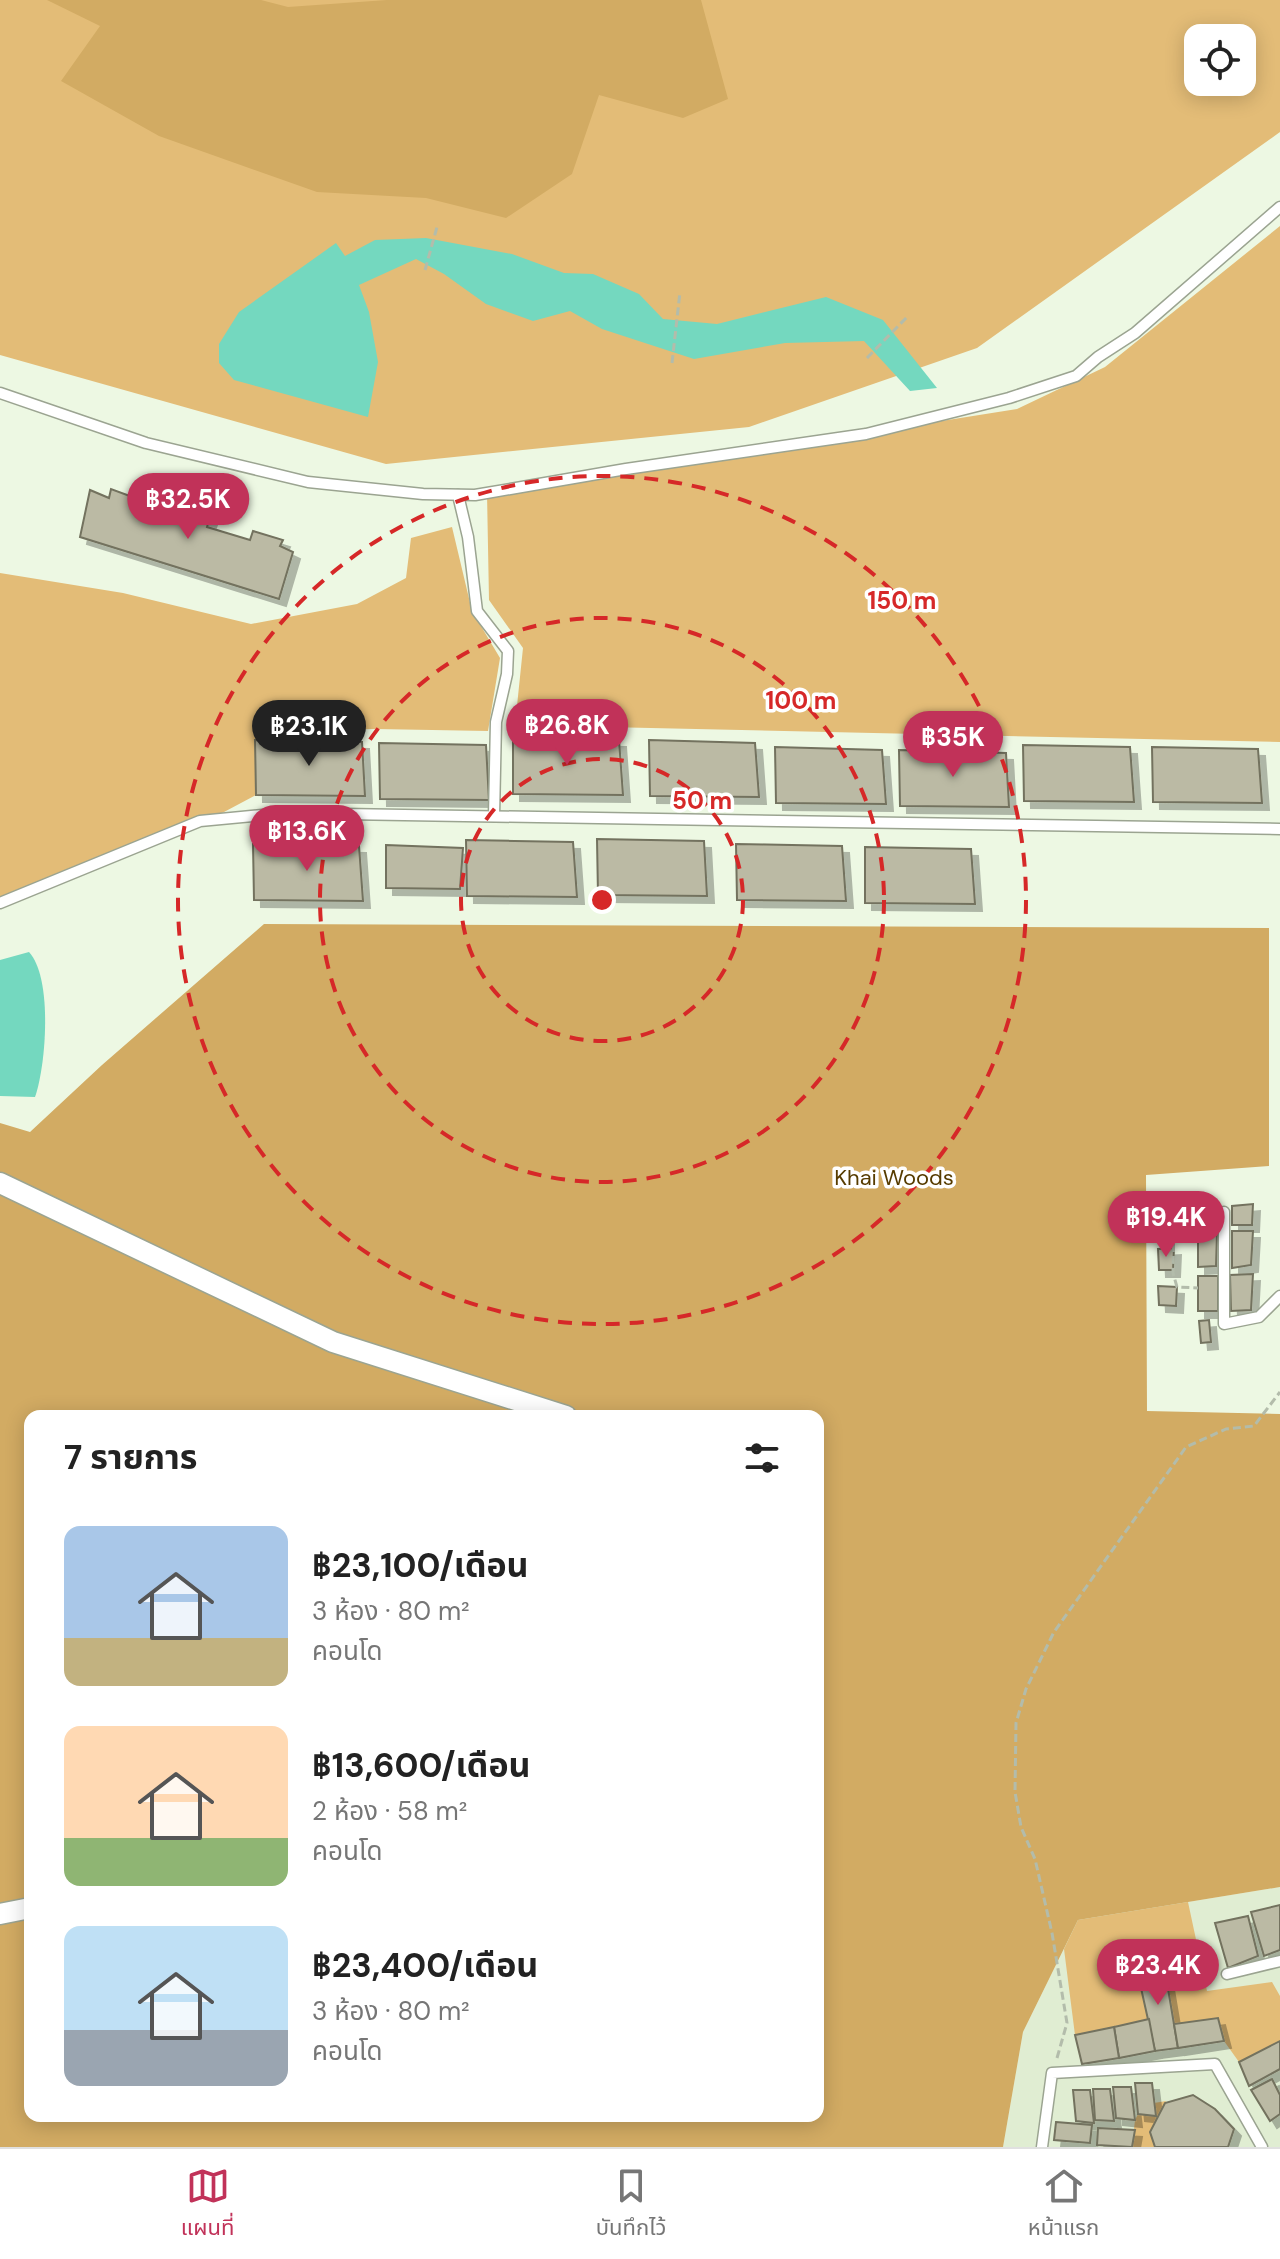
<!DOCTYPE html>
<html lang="th">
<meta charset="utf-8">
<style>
:root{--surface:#fff;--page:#f6f6f6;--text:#222;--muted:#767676;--line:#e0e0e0;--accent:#c13259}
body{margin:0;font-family:"DM Sans","Noto Sans Thai",sans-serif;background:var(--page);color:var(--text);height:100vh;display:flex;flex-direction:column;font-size:30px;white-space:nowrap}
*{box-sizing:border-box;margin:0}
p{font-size:26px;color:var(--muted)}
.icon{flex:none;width:44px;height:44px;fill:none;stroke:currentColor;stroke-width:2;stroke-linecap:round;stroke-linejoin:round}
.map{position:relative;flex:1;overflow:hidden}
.panel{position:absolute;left:24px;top:1410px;width:800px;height:712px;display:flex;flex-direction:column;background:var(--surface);border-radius:16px;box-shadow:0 4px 20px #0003}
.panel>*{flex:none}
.tools{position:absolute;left:1184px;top:24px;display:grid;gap:16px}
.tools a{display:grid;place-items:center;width:72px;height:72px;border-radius:16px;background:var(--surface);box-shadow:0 4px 20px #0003;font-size:40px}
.price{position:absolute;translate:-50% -68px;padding:0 18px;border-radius:28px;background:var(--accent);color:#fff;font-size:26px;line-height:52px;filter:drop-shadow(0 2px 4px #0008)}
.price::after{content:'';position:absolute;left:50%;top:48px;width:24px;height:18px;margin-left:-12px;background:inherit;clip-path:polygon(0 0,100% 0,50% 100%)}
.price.selected{background:#222;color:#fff}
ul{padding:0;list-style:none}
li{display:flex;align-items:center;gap:24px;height:200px;padding:0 40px}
li span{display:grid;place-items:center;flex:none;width:224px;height:160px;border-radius:16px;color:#555}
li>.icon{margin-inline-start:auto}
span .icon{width:96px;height:96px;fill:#fffc;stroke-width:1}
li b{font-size:34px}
h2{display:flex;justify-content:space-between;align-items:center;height:96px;padding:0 40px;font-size:34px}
.tab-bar{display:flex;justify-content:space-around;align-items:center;height:112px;border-top:2px solid var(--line);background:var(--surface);font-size:22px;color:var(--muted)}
.tab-bar a{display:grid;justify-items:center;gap:4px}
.tab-bar .selected{color:var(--accent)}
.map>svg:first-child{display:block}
.built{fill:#e0edd2}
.green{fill:#e3bc77;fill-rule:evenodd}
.forest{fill:#d2ab63;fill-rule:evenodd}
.water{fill:#74d8bf}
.building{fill:#bbbaa4;stroke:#73725e;stroke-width:2;filter:url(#shadow)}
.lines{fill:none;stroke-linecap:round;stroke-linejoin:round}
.lane-casing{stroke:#9ba491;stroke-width:13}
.street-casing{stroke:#9ba491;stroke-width:23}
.path{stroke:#b3bcab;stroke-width:3;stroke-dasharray:8 4;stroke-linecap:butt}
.lane{stroke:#fff;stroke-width:10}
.street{stroke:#fff;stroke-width:20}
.ring{fill:none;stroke:#d62828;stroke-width:4;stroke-dasharray:14 10}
.labels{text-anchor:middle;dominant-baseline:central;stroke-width:7;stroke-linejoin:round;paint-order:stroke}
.park-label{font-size:22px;fill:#573c00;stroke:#fff}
.centre{fill:#d62828;stroke:#fff;stroke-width:4}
.ring-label{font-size:24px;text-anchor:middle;font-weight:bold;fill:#d62828;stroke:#fff;stroke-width:7;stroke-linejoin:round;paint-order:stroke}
</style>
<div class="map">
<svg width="1280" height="2147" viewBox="0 0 1280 2147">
<defs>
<filter id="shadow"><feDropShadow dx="7" dy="7" stdDeviation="0" flood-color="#0004"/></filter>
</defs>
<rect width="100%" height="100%" fill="#edf8e3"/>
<polygon class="built" points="1280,1887 1280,2147 1003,2147 1023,2032 1078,1920"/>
<g class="green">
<path d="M0,0h1280v132l-303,216 -228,79 -363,37 -386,-109zM1198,38h44v44h-44z"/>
<polygon points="1280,226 1280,742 515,725 523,648 489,600 487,493 1017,409 1105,367"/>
<polygon points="452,527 472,611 500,658 488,731 376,729 276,731 255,740 256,795 209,820 0,903 0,573 123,593 251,624 357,604 406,578 411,538"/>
<polygon points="1188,1902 1207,1991 1272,1982 1280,1996 1280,2041 1239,2062 1224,2041 1218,2018 1174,2024 1164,1965 1137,1970 1149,2019 1075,2035 1064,1949 1078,1920"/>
<polygon points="1166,2101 1150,2132 1155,2147 1132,2147 1135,2120 1138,2114 1155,2116 1154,2103"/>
</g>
<g class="forest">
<polygon points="47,0 261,0 288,7 387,0 701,0 728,99 683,118 599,95 572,174 506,218 426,198 317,192 159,136 61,81 100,26"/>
<path d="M264,924l1005,4v238l-123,9 1,236 133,3v473l-202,33 -55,112 -20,115h-1003v-1024l30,9 72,-67zM30,1416h788v700h-788z"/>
</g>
<g class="water">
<polygon points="426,238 512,254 564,273 593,274 639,294 663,319 717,324 826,297 883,320 937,388 910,391 864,341 785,343 694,359 602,329 570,311 533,321 486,304 444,274 416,259 359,285 369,312 378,362 368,417 234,380 219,363 219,344 239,312 336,243 345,256 375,240"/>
<path d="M29,952c24,26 17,114 6,145l-35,-1v-136z"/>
</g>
<g class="building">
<polygon points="189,488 217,497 207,527 250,540 253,531 283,540 280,546 293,552 279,599 80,537 90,490 109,498 111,489 138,499 138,505 178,518"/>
<polygon points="513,738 619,740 623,795 513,794"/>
<polygon points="255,740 362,742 365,796 256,795"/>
<polygon points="649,740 755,743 759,797 650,796"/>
<polygon points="379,743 486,745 489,800 380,799"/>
<polygon points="1023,745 1130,747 1134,802 1024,801"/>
<polygon points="775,747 882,750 886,804 776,803"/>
<polygon points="1152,747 1258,749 1262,803 1153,802"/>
<polygon points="899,750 1006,753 1009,807 900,806"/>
<polygon points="597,839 704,841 707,896 598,895"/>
<polygon points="466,840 573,842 577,897 467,896"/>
<polygon points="253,844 359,846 363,901 254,900"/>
<polygon points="736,844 842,846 846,901 737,900"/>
<polygon points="386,845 463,848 460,889 386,888"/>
<polygon points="865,847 971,849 975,904 865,903"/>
<polygon points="1253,1204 1252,1225 1232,1225 1232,1206"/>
<polygon points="1198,1206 1217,1206 1218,1226 1198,1225"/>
<polygon points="1232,1231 1253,1231 1251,1265 1232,1268"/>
<polygon points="1217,1233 1216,1266 1198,1267 1198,1234"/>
<polygon points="1174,1248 1173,1270 1159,1270 1158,1249"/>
<polygon points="1253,1274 1251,1310 1231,1311 1230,1275"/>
<rect x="1198" y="1276" width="20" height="35"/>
<polygon points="1158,1286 1177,1287 1176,1306 1159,1305"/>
<polygon points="1209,1320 1211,1342 1201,1343 1199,1321"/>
<polygon points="1280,1905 1280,1950 1264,1956 1251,1912"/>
<polygon points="1248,1916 1258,1956 1228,1968 1215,1923"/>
<polygon points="1164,1965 1178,2048 1155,2051 1137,1970"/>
<polygon points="1218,2018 1224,2041 1178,2048 1174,2024"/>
<polygon points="1149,2019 1155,2051 1119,2058 1114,2027"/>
<polygon points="1114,2027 1119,2058 1082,2064 1075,2035"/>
<polygon points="1280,2041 1280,2069 1249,2086 1239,2062"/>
<polygon points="1272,2079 1280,2095 1280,2114 1270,2121 1251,2090"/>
<polygon points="1135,2083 1152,2083 1156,2116 1138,2114"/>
<polygon points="1113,2087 1131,2087 1135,2120 1116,2118"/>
<polygon points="1093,2089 1110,2089 1114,2121 1095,2120"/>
<polygon points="1073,2090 1090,2090 1094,2123 1076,2121"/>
<polygon points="1193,2095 1215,2109 1234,2129 1228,2147 1155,2147 1150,2132 1165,2103"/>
<polygon points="1056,2122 1092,2125 1090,2143 1054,2140"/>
<polygon points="1098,2128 1135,2130 1132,2147 1097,2145"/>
</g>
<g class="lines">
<g class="lane-casing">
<g id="lane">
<polyline points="0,393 146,443 308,482 423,494 475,495 626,469 866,434 1009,398 1076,376 1098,357 1135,333 1280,207"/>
<polyline points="458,495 468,537 477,611 508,651 507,674 496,722 494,816"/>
<polyline points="0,903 200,821 283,813 1280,829"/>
<polyline points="1224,1212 1224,1324 1259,1317 1280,1296"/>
<polyline points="1227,1974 1280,1961"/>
<polyline points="1042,2147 1052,2073 1215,2064 1262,2147"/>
</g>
</g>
<g class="street-casing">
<g id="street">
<polyline points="0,1183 333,1342 566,1416"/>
<polyline points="0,1914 30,1908"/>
</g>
</g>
<g class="path">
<polyline points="425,270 437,227"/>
<polyline points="867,358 908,316"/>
<polyline points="672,363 680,292"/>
<polyline points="1196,1220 1174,1218 1173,1273 1177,1287 1198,1288"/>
<polyline points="1057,2058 1067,2023 1052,1933 1035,1859 1021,1827 1015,1792 1016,1723 1026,1689 1054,1632 1186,1447 1226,1429 1254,1426 1280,1392"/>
</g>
<use href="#lane" class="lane"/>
<use href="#street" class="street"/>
</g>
<g class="ring">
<circle cx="602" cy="900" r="141"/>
<circle cx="602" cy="900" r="282"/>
<circle cx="602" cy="900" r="424"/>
</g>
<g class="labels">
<g class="park-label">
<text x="894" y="1177">Khai Woods</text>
</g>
</g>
<circle cx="602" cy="900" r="12" class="centre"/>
<g class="ring-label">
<text x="902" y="609">150 m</text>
<text x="801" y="709">100 m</text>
<text x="702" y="809">50 m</text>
</g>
</svg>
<div class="tools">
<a><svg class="icon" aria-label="locate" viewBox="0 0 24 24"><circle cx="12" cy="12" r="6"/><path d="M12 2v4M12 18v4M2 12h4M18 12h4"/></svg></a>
</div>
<b class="price" style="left:188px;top:541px">฿32.5K</b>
<b class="price" style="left:567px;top:767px">฿26.8K</b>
<b class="price selected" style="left:309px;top:768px">฿23.1K</b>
<b class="price" style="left:953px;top:779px">฿35K</b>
<b class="price" style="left:307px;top:873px">฿13.6K</b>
<b class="price" style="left:1166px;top:1259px">฿19.4K</b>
<b class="price" style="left:1158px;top:2007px">฿23.4K</b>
<section class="panel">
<h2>7 รายการ<svg class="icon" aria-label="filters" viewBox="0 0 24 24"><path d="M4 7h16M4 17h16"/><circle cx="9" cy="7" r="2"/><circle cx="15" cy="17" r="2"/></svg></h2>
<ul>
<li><span style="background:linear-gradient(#a9c7e8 70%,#c2b280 0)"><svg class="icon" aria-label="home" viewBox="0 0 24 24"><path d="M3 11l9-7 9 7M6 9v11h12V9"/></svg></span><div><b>฿23,100/เดือน</b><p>3 ห้อง · 80 m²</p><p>คอนโด</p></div></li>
<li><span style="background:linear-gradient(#ffd9b3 70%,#8fb573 0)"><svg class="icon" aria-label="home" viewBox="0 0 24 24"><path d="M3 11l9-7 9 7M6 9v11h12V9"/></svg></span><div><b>฿13,600/เดือน</b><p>2 ห้อง · 58 m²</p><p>คอนโด</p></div></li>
<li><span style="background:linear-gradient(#bfe0f5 65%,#9aa5b1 0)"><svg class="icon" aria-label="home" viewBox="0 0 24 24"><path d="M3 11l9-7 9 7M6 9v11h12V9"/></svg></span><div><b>฿23,400/เดือน</b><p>3 ห้อง · 80 m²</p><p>คอนโด</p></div></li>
</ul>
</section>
</div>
<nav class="tab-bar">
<a class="selected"><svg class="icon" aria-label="map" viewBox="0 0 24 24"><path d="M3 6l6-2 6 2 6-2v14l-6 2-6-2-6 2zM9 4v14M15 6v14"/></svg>แผนที่</a>
<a><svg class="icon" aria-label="saved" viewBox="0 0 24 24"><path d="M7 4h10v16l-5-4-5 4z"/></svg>บันทึกไว้</a>
<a><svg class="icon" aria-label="home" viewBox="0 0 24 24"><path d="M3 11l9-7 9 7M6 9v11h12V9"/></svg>หน้าแรก</a>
</nav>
